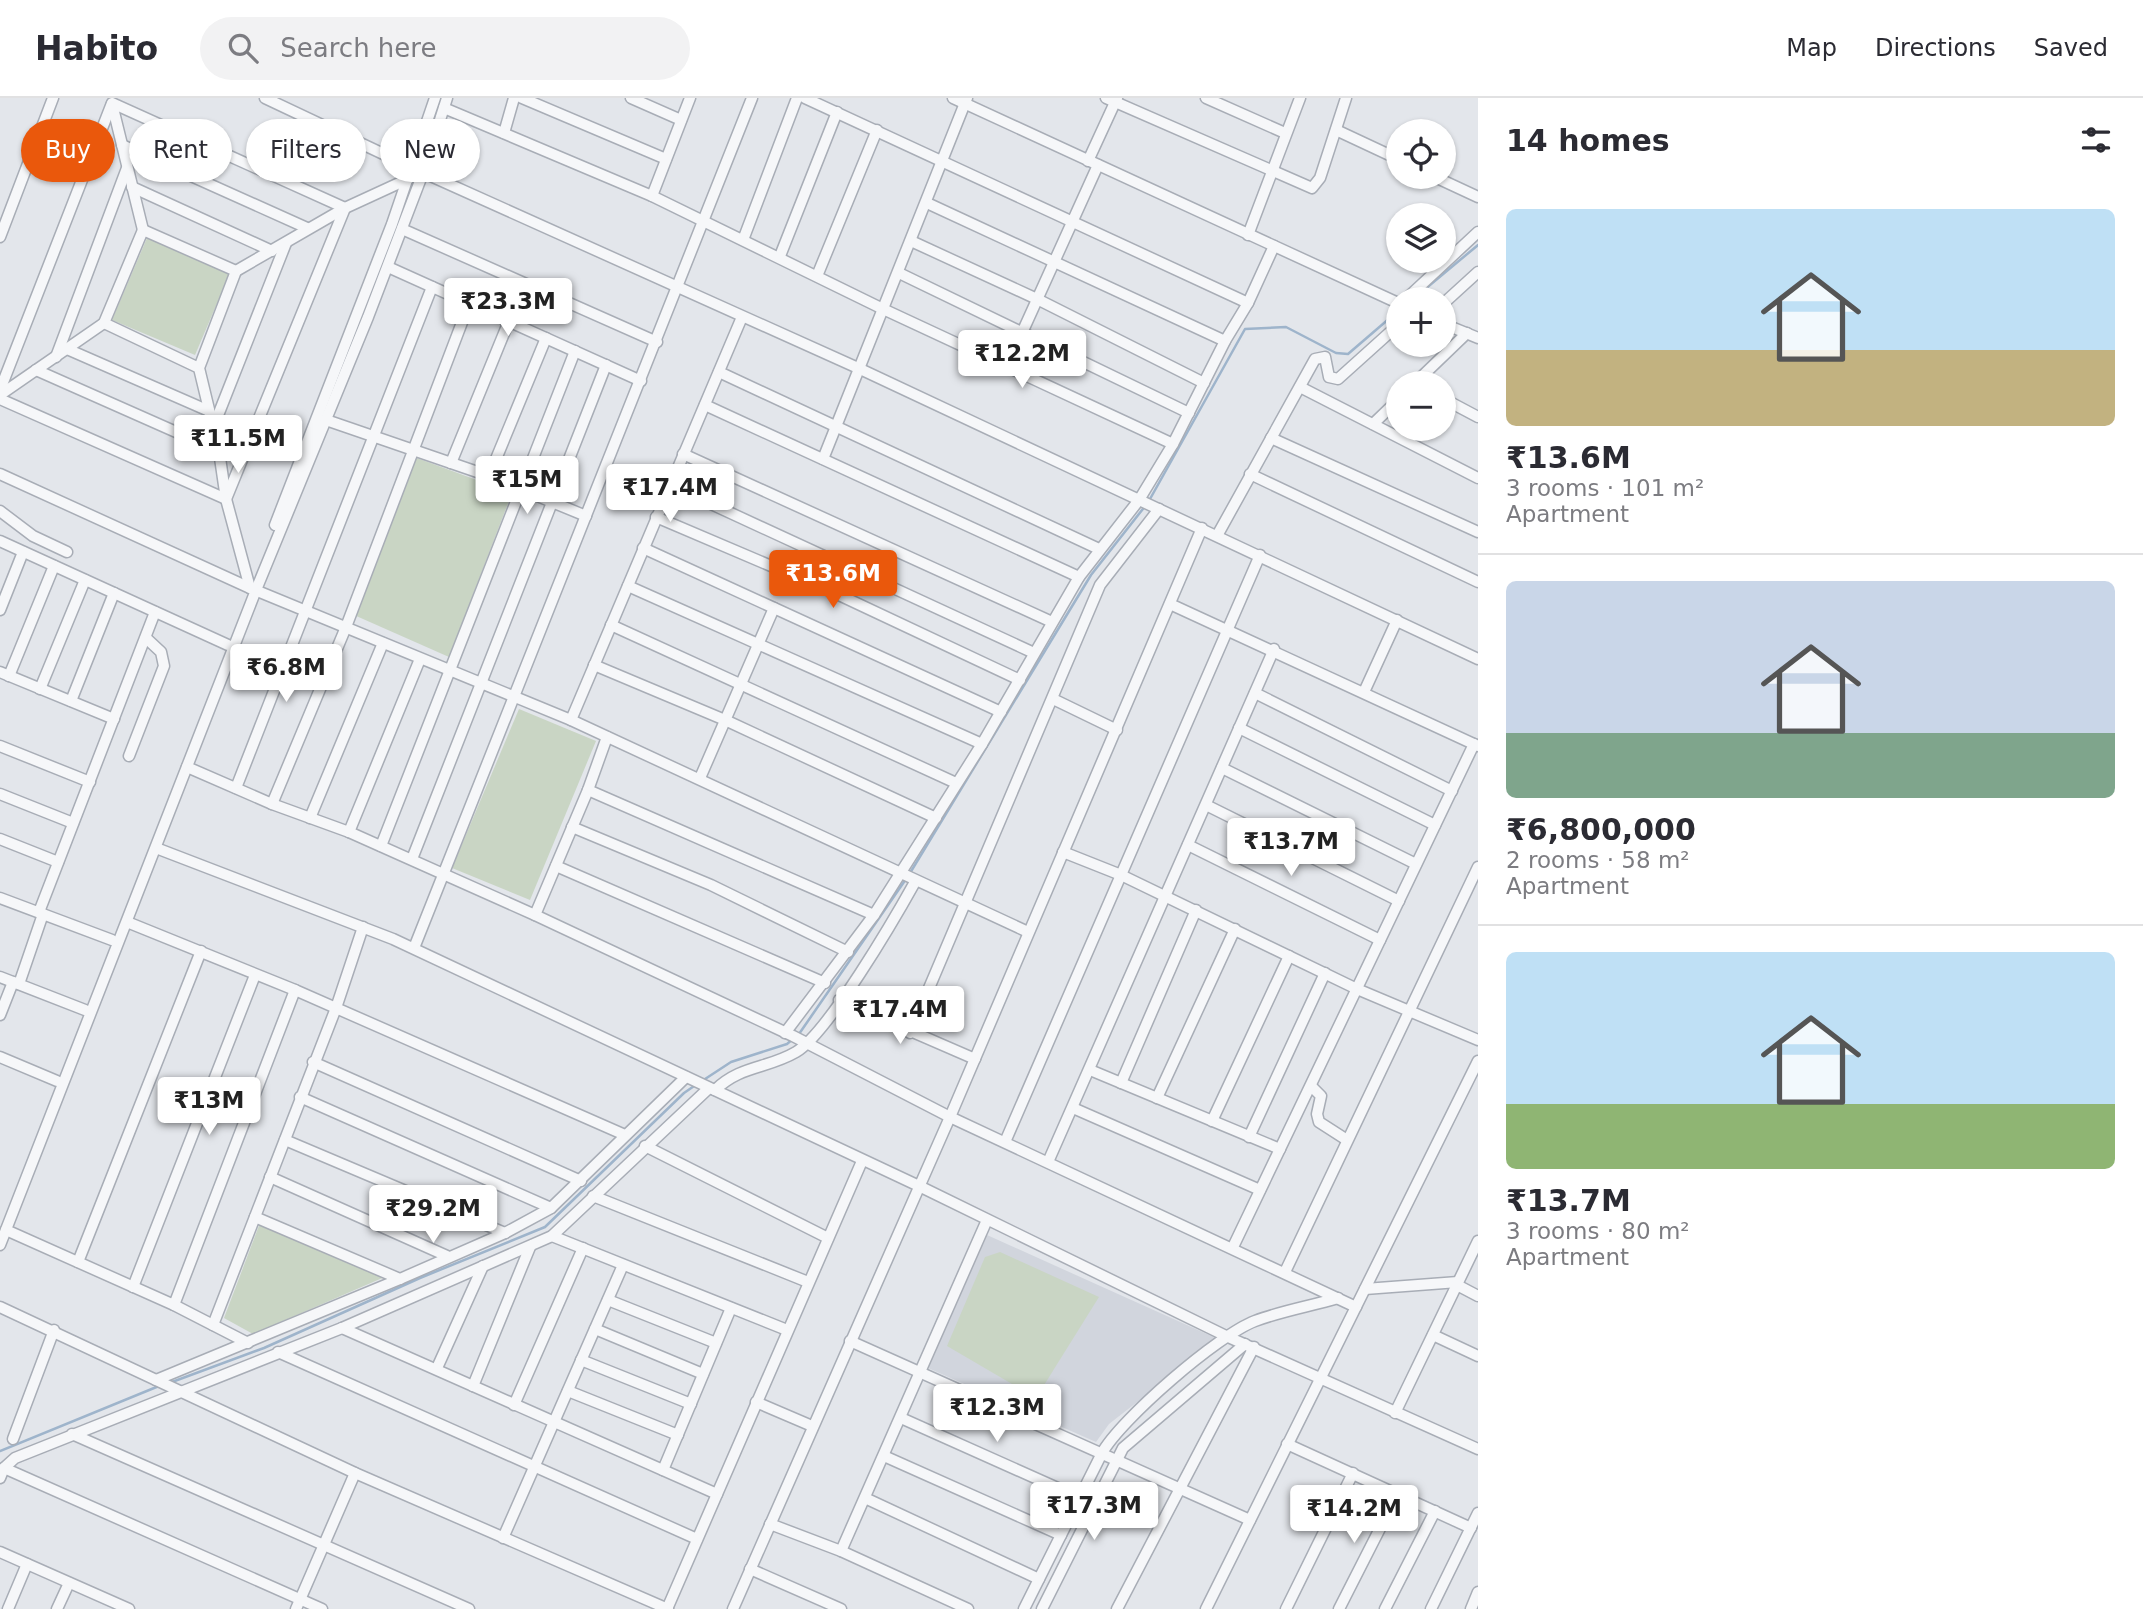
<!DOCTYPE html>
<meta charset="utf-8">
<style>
:root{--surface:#fff;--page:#f2f2f3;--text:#2b2b33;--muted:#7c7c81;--line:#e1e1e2;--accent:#ea580c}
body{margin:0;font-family:"DejaVu Sans",sans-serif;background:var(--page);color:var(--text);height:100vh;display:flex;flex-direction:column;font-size:26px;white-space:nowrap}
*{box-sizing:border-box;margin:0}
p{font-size:23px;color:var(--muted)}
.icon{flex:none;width:38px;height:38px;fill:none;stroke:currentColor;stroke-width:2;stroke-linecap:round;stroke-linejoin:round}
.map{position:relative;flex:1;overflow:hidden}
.drawer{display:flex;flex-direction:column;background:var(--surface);width:665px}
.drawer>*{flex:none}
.banner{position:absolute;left:21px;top:21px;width:665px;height:63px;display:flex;gap:14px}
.buttons{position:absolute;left:1386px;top:21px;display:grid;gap:14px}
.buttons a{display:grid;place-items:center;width:70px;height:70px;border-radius:50%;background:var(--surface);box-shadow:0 2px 5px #0004;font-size:35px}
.price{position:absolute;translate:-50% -60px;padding:0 16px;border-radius:7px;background:#fff;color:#222;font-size:23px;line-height:46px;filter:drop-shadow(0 2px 4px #0008)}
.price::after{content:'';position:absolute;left:50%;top:42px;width:21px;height:16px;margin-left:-10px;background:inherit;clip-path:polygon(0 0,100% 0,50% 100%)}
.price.active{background:var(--accent);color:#fff}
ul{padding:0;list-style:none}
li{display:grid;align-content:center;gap:14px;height:371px;padding:0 28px}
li+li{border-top:2px solid var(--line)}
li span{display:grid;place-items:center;height:217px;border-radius:10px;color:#555}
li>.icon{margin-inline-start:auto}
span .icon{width:126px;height:126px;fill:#fffc;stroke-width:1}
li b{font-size:30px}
h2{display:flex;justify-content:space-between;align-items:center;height:84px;padding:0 28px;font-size:30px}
.pill{padding:0 24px;border-radius:32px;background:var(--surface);box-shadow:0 2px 5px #0004;font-size:24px;line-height:63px}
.pill.active{background:var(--accent);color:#fff}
header{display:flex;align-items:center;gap:42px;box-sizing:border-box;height:98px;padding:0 35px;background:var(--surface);border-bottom:2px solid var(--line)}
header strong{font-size:33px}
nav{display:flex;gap:38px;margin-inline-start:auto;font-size:24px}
.search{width:490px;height:63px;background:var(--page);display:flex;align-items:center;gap:18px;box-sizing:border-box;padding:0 24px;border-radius:38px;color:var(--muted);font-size:26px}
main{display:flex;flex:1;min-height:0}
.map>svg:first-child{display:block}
.built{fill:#d1d5dd}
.green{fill:#c9d5c4}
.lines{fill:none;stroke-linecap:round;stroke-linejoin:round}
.stream{stroke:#9eb4cb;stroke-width:2.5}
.minor-casing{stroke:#a8adb6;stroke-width:13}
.minor{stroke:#f6f7f9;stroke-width:10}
</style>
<header>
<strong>Habito</strong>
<div class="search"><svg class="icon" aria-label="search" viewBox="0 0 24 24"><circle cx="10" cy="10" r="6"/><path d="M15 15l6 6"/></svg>Search here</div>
<nav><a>Map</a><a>Directions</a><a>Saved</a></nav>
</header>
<main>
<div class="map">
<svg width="1478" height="1511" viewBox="0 0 1478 1511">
<rect width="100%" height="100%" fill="#e3e6eb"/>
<polygon class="built" points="987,1137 1218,1241 1109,1326 1096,1344 928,1270"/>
<g class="green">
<polygon points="147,140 230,175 195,257 112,222"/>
<polygon points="414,359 512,395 449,559 354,517"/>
<polygon points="519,611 596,643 530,802 452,770"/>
<polygon points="260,1125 387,1178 253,1236 224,1220"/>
<polygon points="1000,1154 1099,1199 1036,1300 947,1248 985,1159"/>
</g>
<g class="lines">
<g class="stream">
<polyline points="1418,197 1478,147"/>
<polyline points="1150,401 1245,231 1286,229 1336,255 1348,256 1398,213"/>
<polyline points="910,775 1091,477 1146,407"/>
<polyline points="799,936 906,781"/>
<polyline points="702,983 731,964 787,946 794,940"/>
<polyline points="172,1284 264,1250 420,1180 545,1129 684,995 697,986"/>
<polyline points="0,1353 159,1288"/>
</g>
<g class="minor-casing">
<g id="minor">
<polyline points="265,0 413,70 858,270 1478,561"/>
<polyline points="522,0 666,61"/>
<polyline points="631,0 681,22"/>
<polyline points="805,0 1248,205"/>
<polyline points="953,0 1398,205"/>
<polyline points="1106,0 1312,90 1320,80 1346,0"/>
<polyline points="1206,0 1285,35"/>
<polyline points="112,6 143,132"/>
<polyline points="444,10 652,98 883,211 1173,346"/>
<polyline points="1336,32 1398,61"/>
<polyline points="504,35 514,0"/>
<polyline points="122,47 307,130"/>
<polyline points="1088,63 1117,0"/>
<polyline points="1435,79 1478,99"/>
<polyline points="132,89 272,153"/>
<polyline points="652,98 690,0"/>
<polyline points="927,105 1225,243"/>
<polyline points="402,131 657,244"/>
<polyline points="1248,137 1300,0"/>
<polyline points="0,139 53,0"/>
<polyline points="743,142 797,0"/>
<polyline points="911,143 1037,201 1204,285"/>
<polyline points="780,158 837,14"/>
<polyline points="388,169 641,283"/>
<polyline points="236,173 345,110 408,81"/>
<polyline points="899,175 1189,315"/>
<polyline points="817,178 877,32"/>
<polyline points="1406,201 1478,134"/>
<polyline points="1444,205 1478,174"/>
<polyline points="1444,226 1478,240"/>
<polyline points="67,251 209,313"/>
<polyline points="56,259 127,70"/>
<polyline points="1007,268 1098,67"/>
<polyline points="199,270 104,225 143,132 236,173 199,270 219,353 226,401 250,490"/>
<polyline points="36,272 219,353"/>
<polyline points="719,274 1099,451"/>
<polyline points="1415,285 1467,235"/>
<polyline points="1300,289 1478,380"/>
<polyline points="0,292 112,5 345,110 226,401 0,301"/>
<polyline points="0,297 104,225"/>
<polyline points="1444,301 1478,319"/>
<polyline points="705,307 1079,479"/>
<polyline points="326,322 489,378 586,418"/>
<polyline points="1373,326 1398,302"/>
<polyline points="213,330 286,145"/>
<polyline points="1271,340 1478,434"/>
<polyline points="683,356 1052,524"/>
<polyline points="823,361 967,0"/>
<polyline points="451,365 509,223"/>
<polyline points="0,376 250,490 571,622 1028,834"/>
<polyline points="1250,376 1478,484"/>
<polyline points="489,378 546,240"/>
<polyline points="670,387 1034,555"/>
<polyline points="0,413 33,438 67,454"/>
<polyline points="656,419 837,496 1020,582"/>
<polyline points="275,427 392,126 435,0"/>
<polyline points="1218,436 1315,261 1325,259 1329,279 1338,281 1398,227"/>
<polyline points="0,443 228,547"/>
<polyline points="643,450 1001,614"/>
<polyline points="628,488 982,646"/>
<polyline points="1170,506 1478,648"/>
<polyline points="0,512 23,454"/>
<polyline points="611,527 956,685"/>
<polyline points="594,567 725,622 936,720"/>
<polyline points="0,574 114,621"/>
<polyline points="9,578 54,468"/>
<polyline points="40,591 85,482"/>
<polyline points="1364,594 1397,522"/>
<polyline points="1255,595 1452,693"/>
<polyline points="1053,601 1117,632"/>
<polyline points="71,603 114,495"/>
<polyline points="571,622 742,219"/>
<polyline points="1239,630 1435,727"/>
<polyline points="0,648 90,684"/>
<polyline points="129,658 164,568 161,554 146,540"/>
<polyline points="187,669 272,706 349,734 535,817 793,938 950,1019 1356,1209"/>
<polyline points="1222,670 1416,766"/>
<polyline points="700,680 774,510"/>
<polyline points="236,690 432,189"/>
<polyline points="588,692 874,817"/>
<polyline points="0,696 73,725"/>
<polyline points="272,706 346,529 469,206"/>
<polyline points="1206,707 1399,803"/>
<polyline points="310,720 383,545"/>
<polyline points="572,729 711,787 848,854"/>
<polyline points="349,734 420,561"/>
<polyline points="0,741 58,764"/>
<polyline points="1188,747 1380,842"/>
<polyline points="381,748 575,253"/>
<polyline points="156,750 393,841 919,1088 1226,1238 1478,1351"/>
<polyline points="1063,754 1121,777 1357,891 1478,942"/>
<polyline points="412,761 606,267"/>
<polyline points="556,768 825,885"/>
<polyline points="0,800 112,842"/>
<polyline points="39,814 155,514"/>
<polyline points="535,817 588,692 607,639"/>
<polyline points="127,824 295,892 625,1037"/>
<polyline points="414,850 752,0"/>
<polyline points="0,879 85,912"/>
<polyline points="19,886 43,816"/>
<polyline points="839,902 975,961"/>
<polyline points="0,917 13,884"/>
<polyline points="785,935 874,817 982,646 1079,479 1139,402 1173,346 1225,243 1248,205 1274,148"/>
<polyline points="910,935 1100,487 1159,411"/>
<polyline points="0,959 57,983"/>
<polyline points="313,964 581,1083"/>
<polyline points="1090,972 1280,1051"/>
<polyline points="1121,985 1196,812"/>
<polyline points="1311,988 1321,998 1317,1016 1319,1024 1347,1042"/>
<path d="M715,992c26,-25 52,-21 81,-38 32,-19 99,-134 119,-170"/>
<polyline points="300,999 551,1110"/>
<polyline points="1157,1000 1235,831"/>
<polyline points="1073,1010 1260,1092"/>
<polyline points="1212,1023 1289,858"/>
<polyline points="1249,1039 1325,875"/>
<polyline points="285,1042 505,1135"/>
<polyline points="1005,1044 1260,457"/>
<polyline points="645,1048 828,1140"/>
<polyline points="1048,1064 1274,551"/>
<polyline points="270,1079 447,1158"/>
<polyline points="593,1098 808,1184"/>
<polyline points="255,1119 400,1181"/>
<polyline points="6,1132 174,1207 248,1245"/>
<polyline points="552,1138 787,1232"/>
<polyline points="0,1147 256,492 368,219 423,75 447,0"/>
<polyline points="1233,1149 1474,646"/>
<polyline points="78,1164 201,853"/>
<polyline points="1285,1174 1478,769"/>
<polyline points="1457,1187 1478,1198"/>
<polyline points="133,1189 255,877"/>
<polyline points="1365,1191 1458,1184"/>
<polyline points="608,1202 716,1245"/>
<polyline points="174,1207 295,892"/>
<polyline points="0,1209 355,1375 668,1511"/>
<polyline points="213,1227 336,910 363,829"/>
<polyline points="342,1230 717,1396"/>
<polyline points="595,1231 703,1276"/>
<polyline points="1433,1237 1478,1258"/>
<polyline points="850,1243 1250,1422"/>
<polyline points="278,1254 697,1441"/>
<polyline points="581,1262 691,1306"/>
<polyline points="437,1270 483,1168"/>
<polyline points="156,1282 400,1181 505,1135 551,1110 686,979"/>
<polyline points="473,1288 530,1149"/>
<polyline points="568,1293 678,1337"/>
<polyline points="756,1304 812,1328"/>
<polyline points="514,1307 583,1150"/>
<polyline points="1395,1315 1478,1143"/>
<polyline points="901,1320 1080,1400"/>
<polyline points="72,1336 469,1511"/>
<polyline points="13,1341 54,1232"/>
<polyline points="1287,1346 1471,1430"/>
<polyline points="884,1358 1061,1437"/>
<polyline points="4,1370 322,1511"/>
<polyline points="663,1372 731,1210"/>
<polyline points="0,1380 4,1370 15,1360 342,1230 552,1138 709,990"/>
<polyline points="865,1400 1039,1481"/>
<polyline points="770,1426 841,1453 968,1511"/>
<polyline points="503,1440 623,1167"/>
<polyline points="841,1453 987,1122"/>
<polyline points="0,1454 129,1511"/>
<polyline points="750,1471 841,1511"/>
<polyline points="8,1511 27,1466"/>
<polyline points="57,1511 69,1485"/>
<polyline points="296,1511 355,1375"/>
<polyline points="667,1511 862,1063"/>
<polyline points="733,1511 950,1019 1202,430"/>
<path d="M1024,1511l78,-156c19,-34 116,-118 153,-132 26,-10 56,-15 83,-23"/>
<polyline points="1042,1511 1123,1350 1245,1246"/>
<polyline points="1117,1511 1254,1249"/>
<polyline points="1206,1511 1478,963"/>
<polyline points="1286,1511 1353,1375"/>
<polyline points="1339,1511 1397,1397"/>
<polyline points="1385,1511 1435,1413"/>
<polyline points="1431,1511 1478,1415"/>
<polyline points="1471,1511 1478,1494"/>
</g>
</g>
<use href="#minor" class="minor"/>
</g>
</svg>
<div class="buttons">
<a><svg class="icon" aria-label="locate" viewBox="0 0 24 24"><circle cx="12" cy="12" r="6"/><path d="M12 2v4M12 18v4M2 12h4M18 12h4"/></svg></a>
<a><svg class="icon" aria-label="layers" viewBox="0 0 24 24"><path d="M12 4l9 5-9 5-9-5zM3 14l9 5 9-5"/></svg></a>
<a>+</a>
<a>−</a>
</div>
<b class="price" style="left:508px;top:240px">₹23.3M</b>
<b class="price" style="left:1022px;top:292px">₹12.2M</b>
<b class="price" style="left:238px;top:377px">₹11.5M</b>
<b class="price" style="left:527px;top:418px">₹15M</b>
<b class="price" style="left:670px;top:426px">₹17.4M</b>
<b class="price active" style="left:833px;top:512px">₹13.6M</b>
<b class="price" style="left:286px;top:606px">₹6.8M</b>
<b class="price" style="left:1291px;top:780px">₹13.7M</b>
<b class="price" style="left:900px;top:948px">₹17.4M</b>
<b class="price" style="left:209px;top:1039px">₹13M</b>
<b class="price" style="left:433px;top:1147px">₹29.2M</b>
<b class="price" style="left:997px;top:1346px">₹12.3M</b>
<b class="price" style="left:1094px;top:1444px">₹17.3M</b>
<b class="price" style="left:1354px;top:1447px">₹14.2M</b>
<div class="banner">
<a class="pill active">Buy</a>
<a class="pill">Rent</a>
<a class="pill">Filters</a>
<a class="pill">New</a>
</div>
</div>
<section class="drawer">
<h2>14 homes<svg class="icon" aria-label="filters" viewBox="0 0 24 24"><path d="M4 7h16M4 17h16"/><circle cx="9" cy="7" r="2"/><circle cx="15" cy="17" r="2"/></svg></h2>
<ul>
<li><span style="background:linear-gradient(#bfe0f5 65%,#c2b280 0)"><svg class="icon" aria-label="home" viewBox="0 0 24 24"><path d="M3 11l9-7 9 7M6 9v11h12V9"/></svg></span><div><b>₹13.6M</b><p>3 rooms · 101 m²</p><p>Apartment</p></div></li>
<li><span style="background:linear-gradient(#c9d6e8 70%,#7fa58c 0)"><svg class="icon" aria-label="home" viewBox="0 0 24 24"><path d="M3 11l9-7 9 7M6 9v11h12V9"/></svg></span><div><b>₹6,800,000</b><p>2 rooms · 58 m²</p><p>Apartment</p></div></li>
<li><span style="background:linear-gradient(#bfe0f5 70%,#8fb573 0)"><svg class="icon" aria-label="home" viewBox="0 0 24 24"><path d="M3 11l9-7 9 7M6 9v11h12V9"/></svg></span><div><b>₹13.7M</b><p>3 rooms · 80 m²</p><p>Apartment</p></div></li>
</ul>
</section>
</main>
